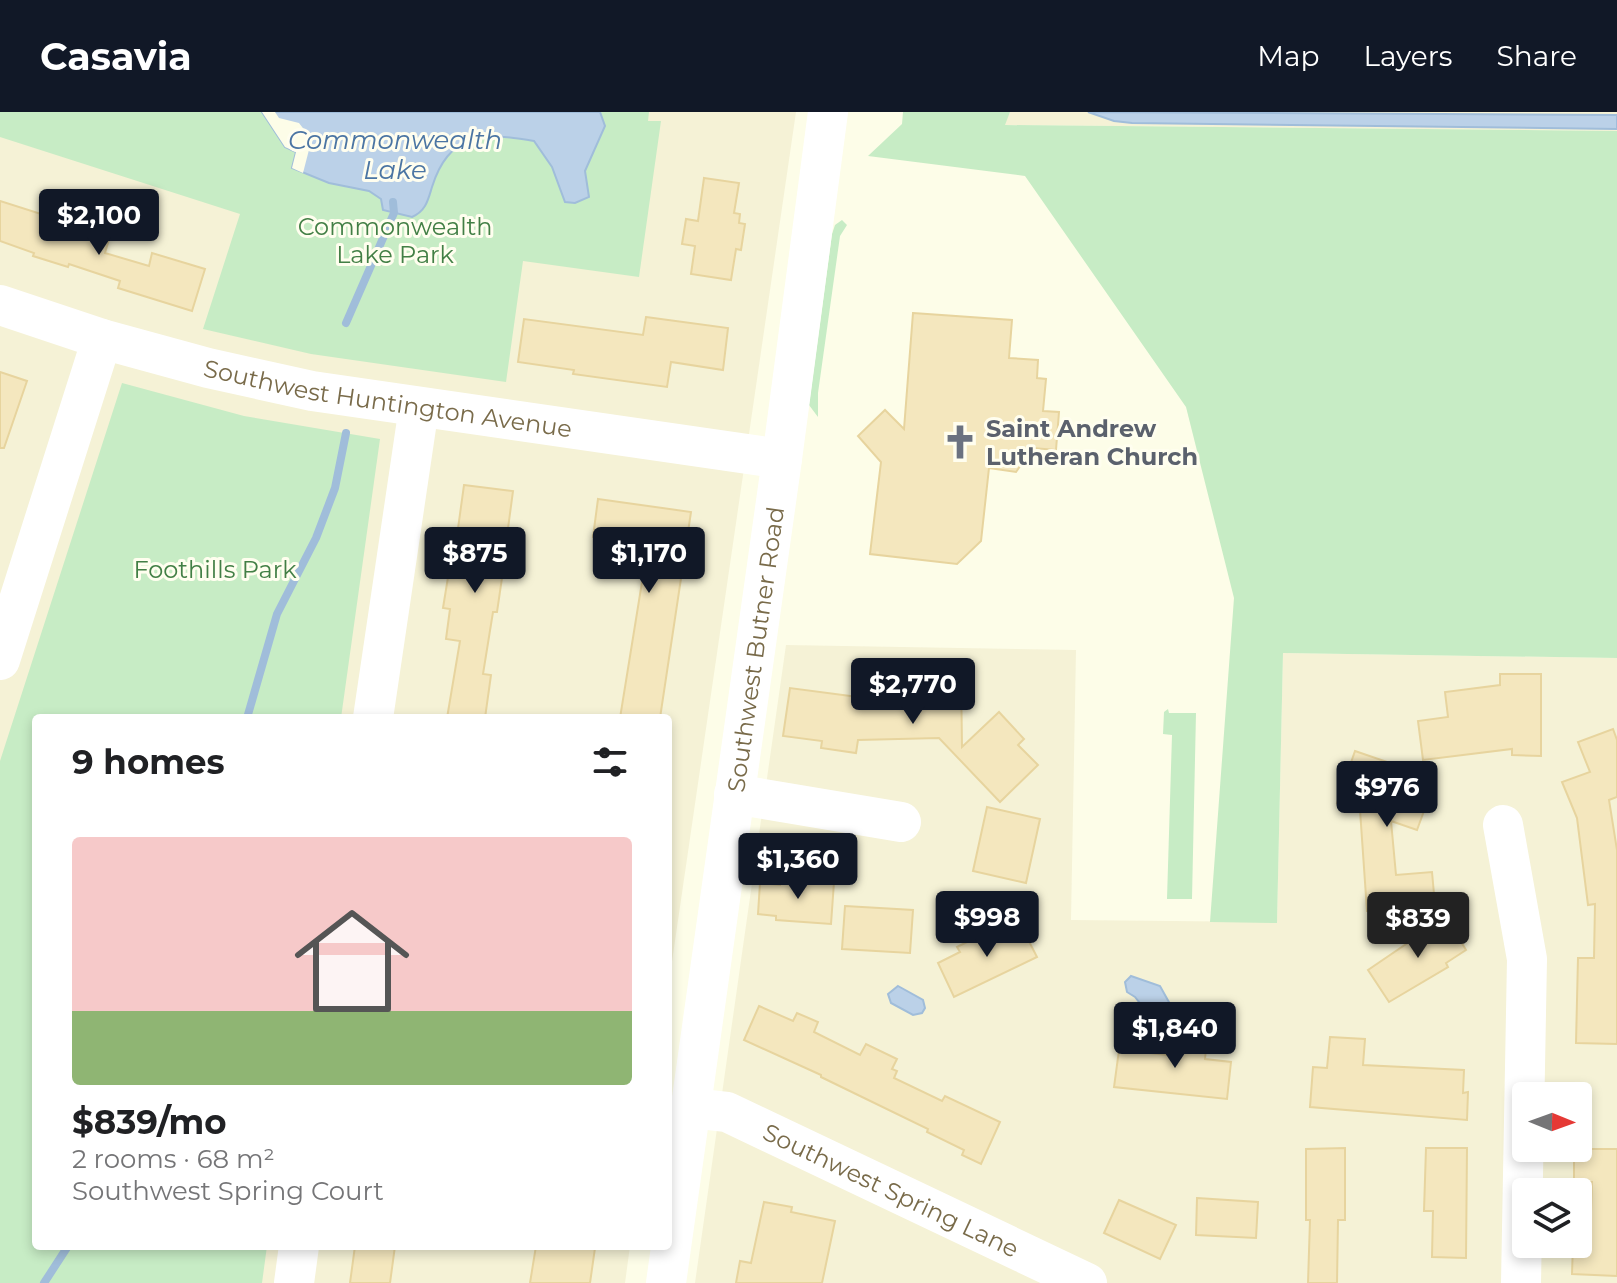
<!DOCTYPE html>
<meta charset="utf-8">
<style>
:root{--surface:#fff;--page:#f2f2f2;--text:#202124;--muted:#757577;--line:#e0e0e0;--accent:#111827}
body{margin:0;font-family:Montserrat,sans-serif;background:var(--page);color:var(--text);height:100vh;display:flex;flex-direction:column;font-size:30px;white-space:nowrap}
*{box-sizing:border-box;margin:0}
p{font-size:26px;color:var(--muted)}
.icon{flex:none;width:44px;height:44px;fill:none;stroke:currentColor;stroke-width:2;stroke-linecap:round;stroke-linejoin:round}
.map{position:relative;flex:1;overflow:hidden}
.details{position:absolute;left:32px;top:602px;width:640px;height:536px;display:flex;flex-direction:column;background:var(--surface);border-radius:8px;box-shadow:0 4px 12px #0003}
.details>*{flex:none}
.needle{width:52px;rotate:91deg}
.tools{position:absolute;left:1512px;top:970px;display:grid;gap:16px}
.tools a{display:grid;place-items:center;width:80px;height:80px;border-radius:8px;background:var(--surface);box-shadow:0 4px 12px #0003;font-size:40px}
.price{position:absolute;translate:-50% -68px;padding:0 18px;border-radius:8px;background:var(--accent);color:#fff;font-size:26px;line-height:52px;filter:drop-shadow(0 2px 4px #0008)}
.price::after{content:'';position:absolute;left:50%;top:48px;width:24px;height:18px;margin-left:-12px;background:inherit;clip-path:polygon(0 0,100% 0,50% 100%)}
.price.selected{background:#222;color:#fff}
ul{padding:0;list-style:none}
li{display:grid;align-content:center;gap:16px;height:424px;padding:0 40px}
li+li{border-top:2px solid var(--line)}
li span{display:grid;place-items:center;height:248px;border-radius:8px;color:#555}
li>.icon{margin-inline-start:auto}
span .icon{width:144px;height:144px;fill:#fffc;stroke-width:1}
li b{font-size:34px}
h2{display:flex;justify-content:space-between;align-items:center;height:96px;padding:0 40px;font-size:34px}
header{display:flex;align-items:center;gap:48px;box-sizing:border-box;height:112px;padding:0 40px;background:var(--accent);color:#fff}
header strong{font-size:38px}
nav{display:flex;gap:44px;margin-inline-start:auto;font-size:28px}
.map>svg:first-child{display:block}
.residential{fill:#f5f2d6;fill-rule:evenodd}
.green{fill:#c7ecc5}
.water{fill:#bbd1e8;stroke:#a0bdda;stroke-width:2}
.pier{fill:#fdfde8}
.lines{fill:none;stroke-linecap:round;stroke-linejoin:round}
.stream{stroke:#a0bdda;stroke-width:8}
.building{fill:#f4e7be;stroke:#e7d49e;stroke-width:2}
.minor{stroke:#fff;stroke-width:40}
.labels{text-anchor:middle;dominant-baseline:central;stroke-width:6;stroke-linejoin:round;paint-order:stroke}
.park-label{font-size:24px;fill:#427f45;stroke:#fffeef}
.street-label{font-size:24px;fill:#796b4a;stroke:#fffeef}
.worship-label{font-size:24px;font-weight:bold;fill:#5b616d;stroke:#fffeef;text-anchor:start}
.water-label{font-size:26px;font-style:italic;fill:#4b75a3;stroke:#fffeef}
</style>
<header>
<strong>Casavia</strong>
<nav><a>Map</a><a>Layers</a><a>Share</a></nav>
</header>
<div class="map">
<svg width="1617" height="1171" viewBox="0 0 1617 1171">
<rect width="100%" height="100%" fill="#fdfde8"/>
<g class="residential">
<polygon points="0,0 796,0 668,877 668,606 36,606 36,1134 630,1134 625,1171 0,1171"/>
<polygon points="1010,0 1617,0 1617,19 1004,13"/>
<path d="M786,533l290,5 -5,270 206,2 6,-269 334,5v625h-922zM1526,984h52v52h-52zM1526,1080h52v52h-52z"/>
</g>
<g class="green">
<polygon points="0,0 649,0 648,9 661,9 639,165 523,149 506,270 311,242 203,217 240,102 0,25"/>
<polygon points="903,0 1010,0 1005,13 1617,19 1617,546 1283,541 1277,811 1210,810 1234,486 1186,295 1025,64 868,44 902,12"/>
<polygon points="842,108 847,113 840,124 818,281 818,305 809,293 832,122 835,113"/>
<polygon points="122,271 244,304 380,327 341,606 36,606 36,1134 267,1134 262,1171 0,1171 0,649"/>
<polygon points="1168,597 1169,601 1196,601 1192,787 1167,787 1172,623 1163,622 1164,600"/>
</g>
<g class="water">
<path d="M262,0h338l5,14 -20,45 4,26 -14,6 -10,-1 -13,-35 -18,-26c-50,-9 -85,-9 -102,46 -4,13 -6,24 -20,30l-29,-7 -2,-11 -12,-8 -40,-8 -37,-15 4,-16 -11,-5z"/>
<polygon points="1088,0 1617,3 1617,17 1132,11 1114,9"/>
<polygon points="1131,864 1160,874 1170,892 1147,900 1135,885 1127,880 1125,870"/>
<polygon points="898,874 923,888 925,896 922,901 913,903 891,891 888,882"/>
</g>
<polygon class="pier" points="262,0 275,0 279,6 299,11 306,20 311,30 303,61 292,56 296,40 285,35"/>
<g class="lines">
<g class="stream">
<polyline points="346,211 394,101 393,90"/>
<polyline points="247,606 277,502 316,426 335,376 346,321"/>
<polyline points="44,1171 68,1134"/>
</g>
</g>
<g class="building">
<polygon points="704,66 739,71 734,101 740,102 739,111 745,112 741,138 736,137 731,168 691,162 695,134 682,132 686,107 698,109"/>
<polygon points="0,89 110,124 105,141 149,154 152,141 205,157 192,199 118,176 120,169 69,152 68,155 33,144 34,141 0,129"/>
<polygon points="913,201 1012,208 1009,246 1038,248 1037,266 1046,267 1043,299 1059,300 1056,338 1033,336 1016,360 989,356 981,429 957,452 870,442 881,350 858,324 885,298 904,317"/>
<polygon points="646,205 728,216 723,258 671,250 667,275 573,262 574,258 518,250 524,207 643,223"/>
<polygon points="0,260 27,269 4,336 0,336"/>
<polygon points="464,373 513,379 507,424 495,423 490,465 502,466 497,500 493,500 483,562 491,563 485,606 447,606 460,529 446,527 450,497 443,496 449,459 452,460"/>
<polygon points="598,387 691,400 660,606 620,606 648,433 593,425"/>
<polygon points="961,560 962,635 999,600 1024,627 1018,633 1038,653 1000,690 939,626 858,628 856,641 821,636 822,629 783,624 790,576 904,591 903,561"/>
<polygon points="1500,562 1541,562 1541,644 1512,643 1512,637 1423,648 1418,609 1448,605 1445,580 1500,573"/>
<polygon points="1613,617 1617,628 1617,685 1609,688 1617,738 1617,932 1576,931 1578,846 1594,846 1595,792 1588,793 1577,706 1562,670 1590,660 1578,630"/>
<polygon points="1355,639 1428,664 1421,686 1428,688 1417,718 1391,709 1396,763 1432,760 1435,793 1367,799 1360,698 1337,691"/>
<polygon points="987,695 1040,707 1026,771 973,759"/>
<polygon points="780,766 834,770 831,812 776,808 776,804 758,802 760,771 780,773"/>
<polygon points="845,794 913,798 910,841 842,837"/>
<polygon points="1446,805 1466,838 1446,851 1448,855 1389,890 1368,858"/>
<polygon points="1019,810 1037,845 954,885 938,851 960,840 957,835 989,819 991,824"/>
<polygon points="759,894 793,909 797,901 818,910 814,920 860,943 866,932 897,947 892,957 897,959 894,966 942,989 945,984 1000,1010 981,1052 962,1043 964,1038 927,1020 928,1017 821,965 821,963 744,928"/>
<polygon points="1170,923 1207,927 1205,947 1231,950 1227,987 1114,975 1119,938 1168,943"/>
<polygon points="1330,925 1365,927 1363,953 1464,958 1463,981 1468,980 1467,1008 1310,995 1313,955 1327,956"/>
<polygon points="1345,1036 1345,1108 1338,1108 1337,1171 1308,1171 1310,1108 1306,1108 1306,1037"/>
<polygon points="1426,1036 1467,1036 1466,1146 1432,1145 1433,1099 1424,1099"/>
<polygon points="1574,1037 1617,1037 1617,1164 1572,1162 1573,1132 1590,1131 1592,1070 1574,1070"/>
<polygon points="1197,1086 1258,1090 1256,1126 1196,1123"/>
<polygon points="1119,1088 1176,1113 1160,1147 1104,1121"/>
<polygon points="764,1090 792,1095 791,1100 835,1109 822,1171 736,1171 740,1149 751,1151"/>
<polygon points="355,1134 395,1134 390,1171 350,1171"/>
<polygon points="536,1134 595,1136 590,1171 530,1171"/>
</g>
<g class="lines">
<g class="minor">
<path id="s1" d="M0,193l102,34 106,29 104,23 470,68"/>
<polyline points="0,548 102,227"/>
<polyline points="373,606 419,295"/>
<polyline points="734,682 901,710"/>
<polyline points="1503,713 1527,847 1521,1171"/>
<path id="s2" d="M691,996l36,4 360,171"/>
<polyline points="294,1171 299,1134"/>
<path id="s3" d="M666,1171l116,-824 46,-347"/>
</g>
</g>
<defs>
<g id="church-bare" transform="scale(2.76)"><path d="M-1.2-6h2.4v3.5h3.3v2.4h-3.3V6h-2.4V-.1h-3.3v-2.4h3.3Z" fill="#6b7280" stroke="#fffeef" stroke-width="2.5" paint-order="stroke"/></g>
</defs>
<g fill-rule="evenodd">
<use href="#church-bare" x="960" y="330"/>
</g>
<g class="labels">
<g class="park-label">
<text x="395" y="114">Commonwealth<tspan x="395" dy="28">Lake Park</tspan></text>
<text x="215" y="457">Foothills Park</text>
</g>
<g class="street-label">
<text stroke="none"><textPath href="#s1" startOffset="400">Southwest Huntington Avenue</textPath></text>
<text stroke="none"><textPath href="#s3" startOffset="640">Southwest Butner Road</textPath></text>
<text stroke="none"><textPath href="#s2" startOffset="218">Southwest Spring Lane</textPath></text>
</g>
<g class="worship-label">
<text x="986" y="316">Saint Andrew<tspan x="986" dy="28">Lutheran Church</tspan></text>
</g>
<g class="water-label">
<text x="395" y="28">Commonwealth<tspan x="395" dy="30">Lake</tspan></text>
</g>
</g>
</svg>
<div class="tools">
<a><svg class="needle" viewBox="-14 -14 28 28"><path d="M0-13l5 13h-10z" fill="#e53935"/><path d="M0 13l5-13h-10z" fill="#757577"/></svg></a>
<a><svg class="icon" aria-label="layers" viewBox="0 0 24 24"><path d="M12 4l9 5-9 5-9-5zM3 14l9 5 9-5"/></svg></a>
</div>
<b class="price" style="left:99px;top:145px">$2,100</b>
<b class="price" style="left:475px;top:483px">$875</b>
<b class="price" style="left:649px;top:483px">$1,170</b>
<b class="price" style="left:913px;top:614px">$2,770</b>
<b class="price" style="left:1387px;top:717px">$976</b>
<b class="price" style="left:798px;top:789px">$1,360</b>
<b class="price" style="left:987px;top:847px">$998</b>
<b class="price selected" style="left:1418px;top:848px">$839</b>
<b class="price" style="left:1175px;top:958px">$1,840</b>
<section class="details">
<h2>9 homes<svg class="icon" aria-label="filters" viewBox="0 0 24 24"><path d="M4 7h16M4 17h16"/><circle cx="9" cy="7" r="2"/><circle cx="15" cy="17" r="2"/></svg></h2>
<ul>
<li><span style="background:linear-gradient(#f6c9c9 70%,#8fb573 0)"><svg class="icon" aria-label="home" viewBox="0 0 24 24"><path d="M3 11l9-7 9 7M6 9v11h12V9"/></svg></span><div><b>$839/mo</b><p>2 rooms · 68 m²</p><p>Southwest Spring Court</p></div></li>
</ul>
</section>
</div>
